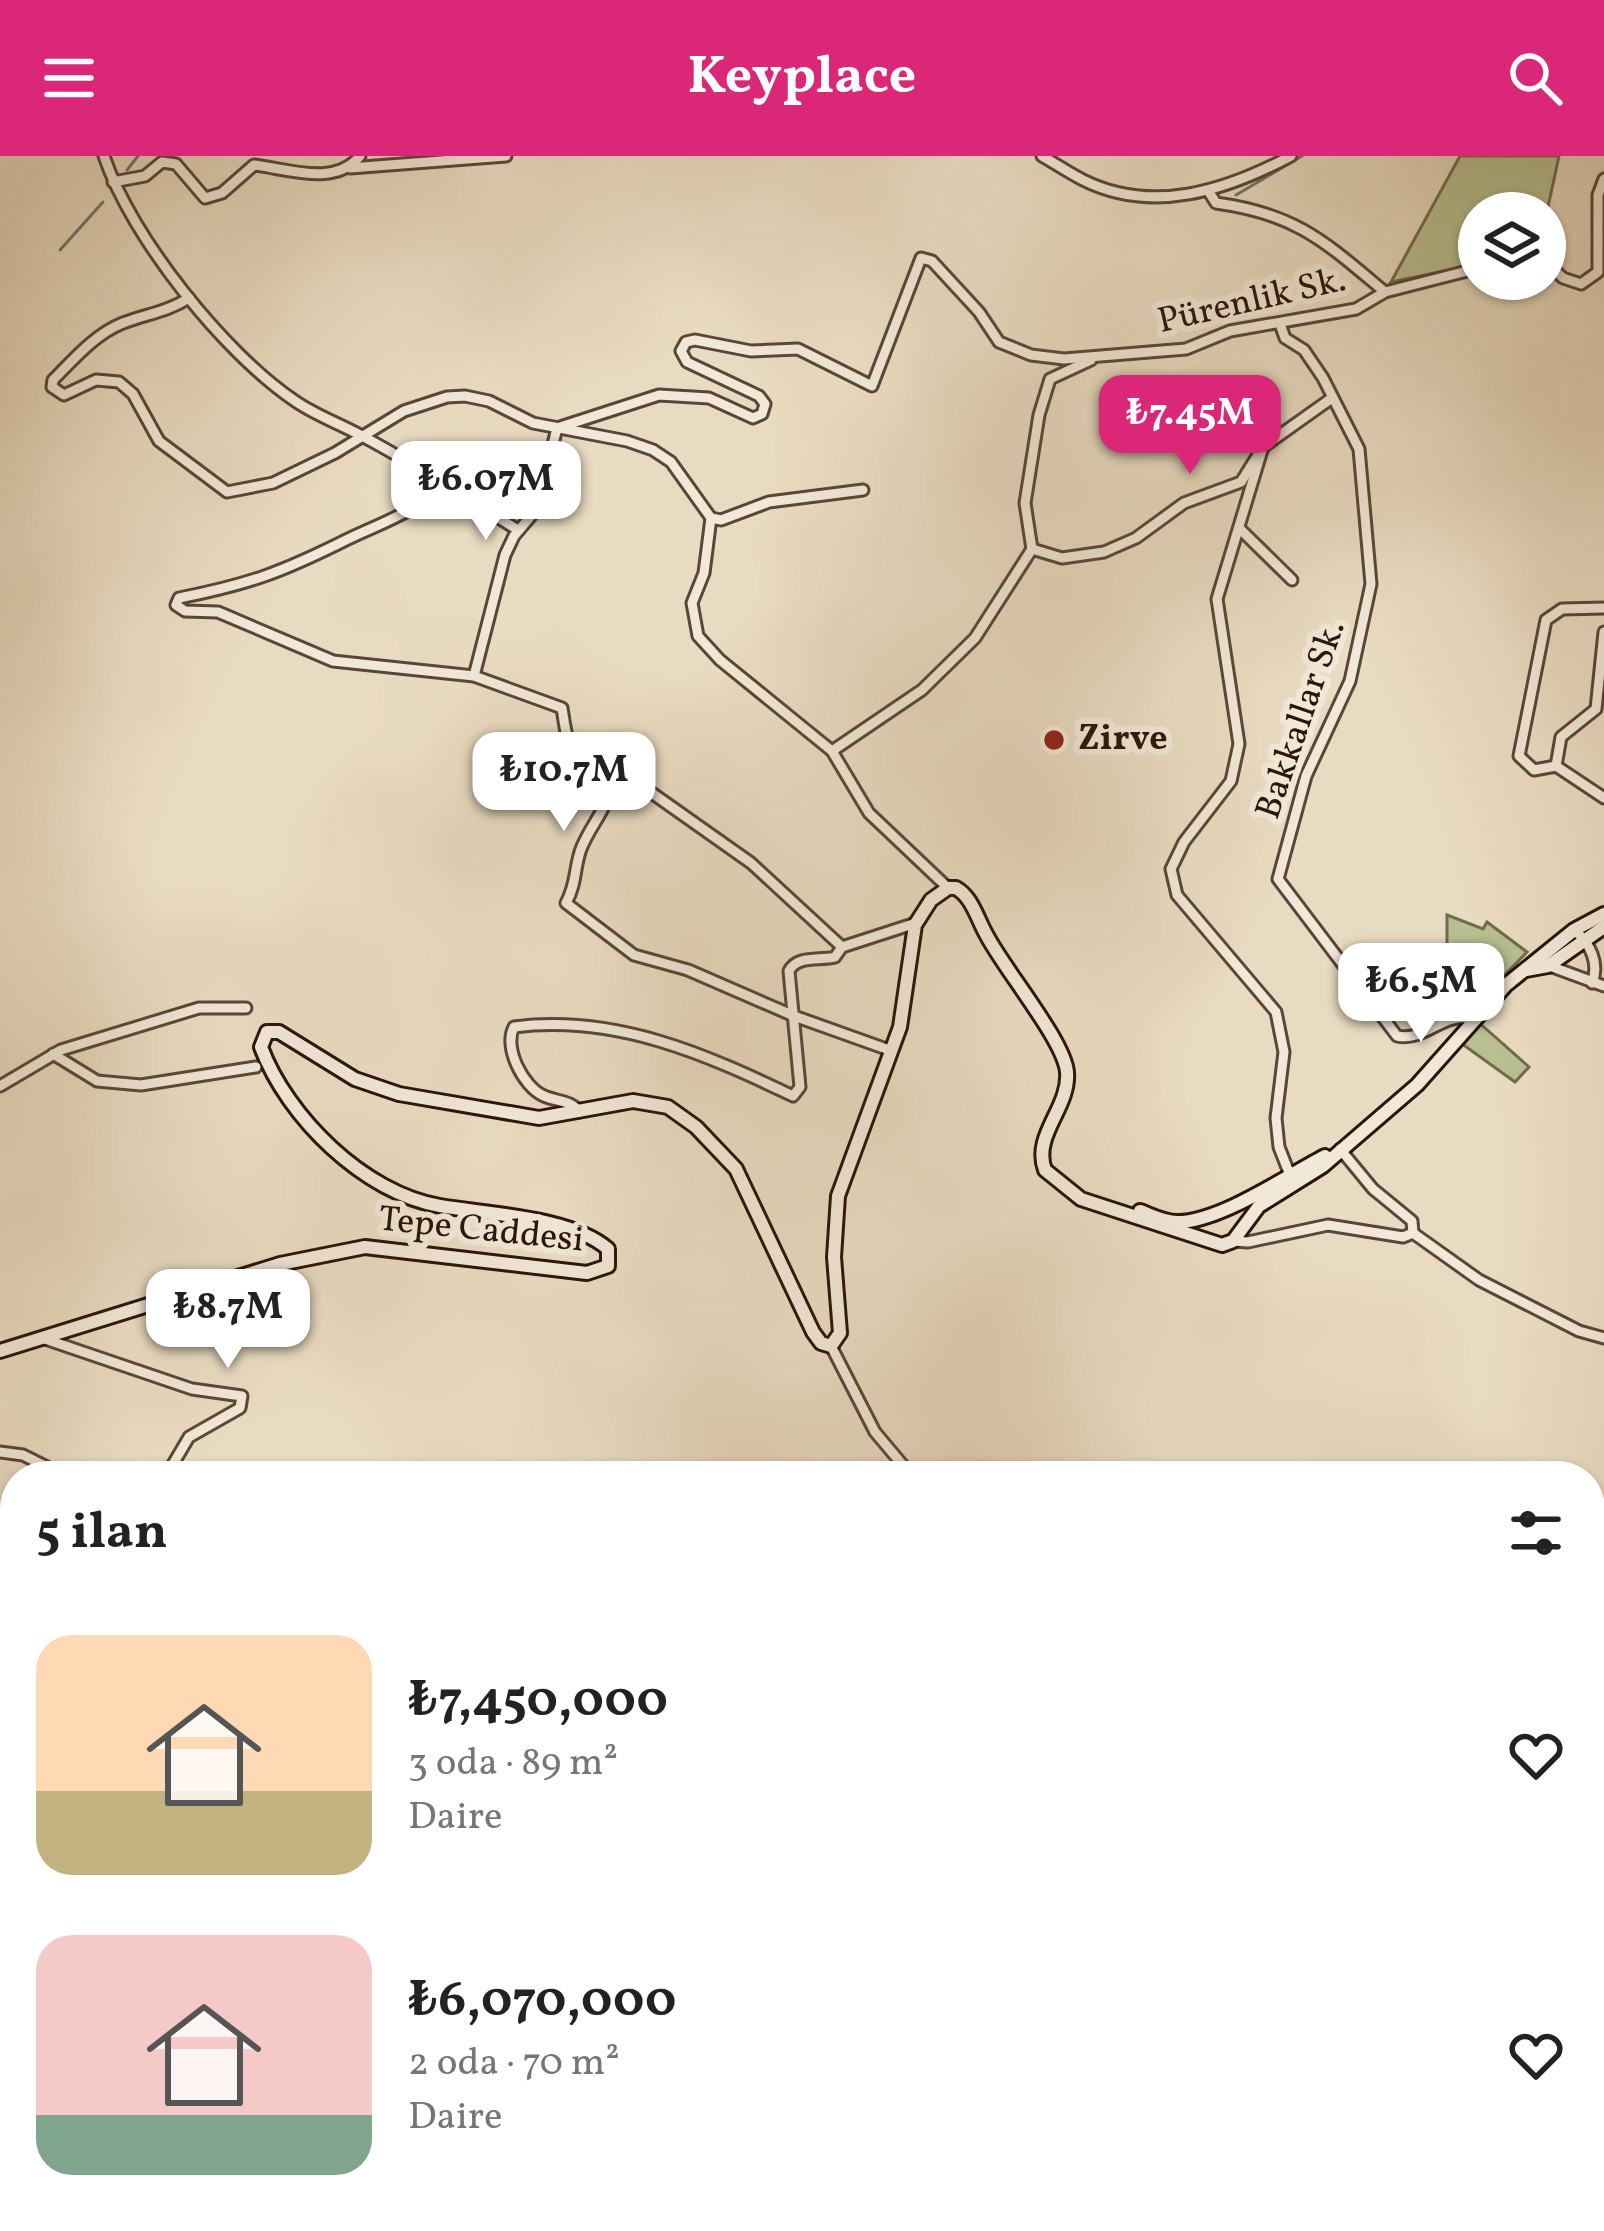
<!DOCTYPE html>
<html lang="tr">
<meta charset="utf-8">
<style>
:root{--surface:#fff;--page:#f6f6f6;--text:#222;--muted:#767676;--accent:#db2777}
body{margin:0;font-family:Vollkorn,serif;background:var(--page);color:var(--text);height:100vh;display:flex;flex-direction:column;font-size:45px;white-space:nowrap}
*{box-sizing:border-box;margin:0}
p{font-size:39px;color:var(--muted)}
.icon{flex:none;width:66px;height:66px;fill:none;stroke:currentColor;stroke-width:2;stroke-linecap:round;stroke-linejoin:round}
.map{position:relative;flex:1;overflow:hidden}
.side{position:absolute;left:0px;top:1305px;width:1605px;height:771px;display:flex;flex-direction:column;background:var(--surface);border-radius:48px 48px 0 0;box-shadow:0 3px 9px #0004}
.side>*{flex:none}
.controls{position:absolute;left:1458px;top:36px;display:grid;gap:24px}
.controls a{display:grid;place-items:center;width:108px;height:108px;border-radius:50%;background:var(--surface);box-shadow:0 3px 9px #0004;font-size:60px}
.price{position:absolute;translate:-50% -102px;padding:0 27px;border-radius:24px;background:#fff;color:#222;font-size:39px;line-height:78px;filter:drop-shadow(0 3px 6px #0008)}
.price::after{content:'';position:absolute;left:50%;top:72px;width:36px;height:27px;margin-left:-18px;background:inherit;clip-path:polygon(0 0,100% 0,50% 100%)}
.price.selected{background:var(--accent);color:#fff}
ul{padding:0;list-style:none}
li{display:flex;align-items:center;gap:36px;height:300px;padding:0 36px}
li span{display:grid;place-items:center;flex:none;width:336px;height:240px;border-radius:36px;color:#555}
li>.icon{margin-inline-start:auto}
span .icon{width:144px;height:144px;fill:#fffc;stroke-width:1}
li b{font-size:51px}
h2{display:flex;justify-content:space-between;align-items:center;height:144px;padding:0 36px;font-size:51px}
header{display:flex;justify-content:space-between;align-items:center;height:156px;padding:0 36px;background:var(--accent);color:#fff;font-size:54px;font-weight:700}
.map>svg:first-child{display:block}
.green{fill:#b8c092;stroke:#726a4e;stroke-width:3}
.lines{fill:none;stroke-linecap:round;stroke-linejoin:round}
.stream{stroke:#6c786e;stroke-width:3}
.street-casing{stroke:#5a4638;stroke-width:15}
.secondary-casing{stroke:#2b140a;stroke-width:18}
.street{stroke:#f1e8d7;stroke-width:9}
.secondary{stroke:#f1e8d7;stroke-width:12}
.poi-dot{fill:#8f2418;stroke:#f1e8d7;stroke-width:4.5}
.labels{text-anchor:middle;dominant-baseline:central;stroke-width:12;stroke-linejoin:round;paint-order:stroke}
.street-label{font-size:36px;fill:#2b140a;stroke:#f1e8d7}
.poi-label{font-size:36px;font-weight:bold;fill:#2b140a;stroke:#f1e8d7;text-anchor:start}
</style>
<header><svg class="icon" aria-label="menu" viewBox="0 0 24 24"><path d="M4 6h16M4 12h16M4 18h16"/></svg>Keyplace<svg class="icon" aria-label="search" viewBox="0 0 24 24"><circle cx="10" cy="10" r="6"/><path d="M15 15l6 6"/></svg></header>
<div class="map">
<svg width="1604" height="2075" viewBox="0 0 1604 2075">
<rect width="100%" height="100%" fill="#e9dbc1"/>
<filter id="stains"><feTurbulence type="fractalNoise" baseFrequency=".00167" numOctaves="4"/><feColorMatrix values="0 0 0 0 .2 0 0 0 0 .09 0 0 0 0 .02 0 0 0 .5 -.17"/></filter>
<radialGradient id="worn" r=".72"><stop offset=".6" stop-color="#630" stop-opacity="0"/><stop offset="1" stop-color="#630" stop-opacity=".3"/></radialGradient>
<g class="green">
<polygon points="1460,0 1559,0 1545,65 1545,57 1479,57 1479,108 1391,126"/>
<polygon points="1447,759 1483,773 1487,766 1527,796 1485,839 1447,820"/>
<polygon points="1476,864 1529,911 1515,926 1458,885"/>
</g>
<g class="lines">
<g class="stream">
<polyline points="127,14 138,0"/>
<polyline points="1236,39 1302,0"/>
<polyline points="60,94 103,46"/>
</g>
<g class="street-casing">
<g id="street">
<path d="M104,0c27,81 120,197 191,245 20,14 43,22 65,34 54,28 106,63 158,95"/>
<path d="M1042,0c14,8 27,17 41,24 70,35 144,10 208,-24"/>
<polyline points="350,12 506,0"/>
<path d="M113,26l32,-6 17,-14 14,2 29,34 17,-5 32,-28c35,4 81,22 106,-9"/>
<path d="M1209,36l7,11c81,11 109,39 169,89"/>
<polyline points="1545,105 1563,122 1581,128 1598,116 1598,39 1604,23"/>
<path d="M189,142c-22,14 -43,16 -66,25 -28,11 -49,36 -70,57l-1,7 12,8 32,-15 23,2 14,12 26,47 68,51 46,-9 62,-30 69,-42 43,-14 18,-1 24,5 44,22 94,18 26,9 18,12 40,56 -7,55 -12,30 6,33 22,24 112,91 37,62 79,75"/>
<path d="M1280,168l5,14 19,12 19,28 36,71 12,135 -21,97 -44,95 -28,103 119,157c29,6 45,-25 76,-17"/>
<polyline points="1263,291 1217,443 1239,588 1231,625 1184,686 1171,713 1177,739 1276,856 1284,896 1276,962 1279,991 1290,1019"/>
<path d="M442,327c-27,31 -62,40 -96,57 -64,32 -96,44 -167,58l-3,7 9,6 33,1 115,49 141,15 88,32c5,30 6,61 42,69 14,4 25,3 38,9l109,77 91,84"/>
<polyline points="711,362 721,364 769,346 863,334"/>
<polyline points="1239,372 1292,424"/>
<polyline points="1032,393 1062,402 1104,396 1136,382 1184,347 1241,326 1263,291 1332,242"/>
<polyline points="1604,452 1562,453 1546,464 1519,600 1534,614 1556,610 1604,642"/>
<polyline points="474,520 505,399 514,380 537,353 557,272 659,239 709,242 753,262 762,258 765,248 759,240 687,206 681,195 686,186 695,184 751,195 798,193 872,230 921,102 932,105 979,156 999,186 1031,199 1064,203 1186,193 1230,175 1356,153 1385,136 1479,112"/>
<polyline points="832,595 922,534 975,482 1032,393 1025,347 1039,259 1050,223 1091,204"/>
<polyline points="1556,610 1561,581 1596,553 1604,476"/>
<path d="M612,623c-2,28 -21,44 -31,70 -7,19 -4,34 -15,54l68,52 54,15 106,46 98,35"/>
<path d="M1574,774c16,13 26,33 18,53"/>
<polyline points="1547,809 1604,830"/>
<polyline points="53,898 97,925 141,929 256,911"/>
<polyline points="0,930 61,894 199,852 246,852"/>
<path d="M580,956c-10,-12 -22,-10 -36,-16 -21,-9 -41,-49 -30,-69 101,-13 191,27 279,69l7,-9 -11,-116c8,-16 30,-10 46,-14l7,-10 74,-24"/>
<polyline points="1413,1077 1479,1124 1579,1175 1604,1182"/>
<polyline points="1233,1085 1248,1086 1328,1069 1403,1081 1413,1077 1412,1065 1373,1033 1340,993"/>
<polyline points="42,1182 192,1233 242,1240 240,1252 189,1281 166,1320"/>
<polyline points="831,1190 875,1276 912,1320"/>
<polyline points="0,1296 23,1299 65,1320"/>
<polyline points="0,1404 15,1404"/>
<polyline points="0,1536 15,1526"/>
<polyline points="1590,1540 1604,1512"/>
</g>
</g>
<g class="secondary-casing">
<g id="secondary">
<polyline points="1526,814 1548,810 1604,771"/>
<path d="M1140,1055c11,4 24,11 37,11 43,0 109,-46 148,-66"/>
<path d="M0,1195l280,-87 85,-17 222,26 21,-7v-17c-36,-32 -121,-35 -168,-43 -76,-13 -153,-89 -179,-159l6,-15h12l76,47 44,15 140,24 94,-17 35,6 28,20 40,42 77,163 8,11 10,3 9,-13 -6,-76 4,-61 62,-169 15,-102 16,-25 17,-12h8c16,9 21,30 30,46 17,34 78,106 81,138 3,36 -35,63 -22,98l36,29 141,46 11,-4 26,-35 64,-40 94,-81 89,-100 68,-55 30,-16"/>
</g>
</g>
<use href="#street" class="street"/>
<use href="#secondary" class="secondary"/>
</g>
<circle class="poi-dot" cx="1054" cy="584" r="12"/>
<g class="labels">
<g class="street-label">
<text transform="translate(1252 146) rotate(-13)">Pürenlik Sk.</text>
<text transform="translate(1302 564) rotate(-71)">Bakkallar Sk.</text>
<text transform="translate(481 1075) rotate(6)">Tepe Caddesi</text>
</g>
<g class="poi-label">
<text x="1078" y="584">Zirve</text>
</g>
</g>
<rect width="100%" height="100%" filter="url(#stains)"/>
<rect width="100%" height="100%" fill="url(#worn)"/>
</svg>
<div class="controls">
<a><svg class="icon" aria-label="layers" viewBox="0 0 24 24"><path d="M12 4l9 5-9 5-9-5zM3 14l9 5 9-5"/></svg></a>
</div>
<b class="price selected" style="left:1190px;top:321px">₺7.45M</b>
<b class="price" style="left:486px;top:387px">₺6.07M</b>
<b class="price" style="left:564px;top:678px">₺10.7M</b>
<b class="price" style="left:1421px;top:889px">₺6.5M</b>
<b class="price" style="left:228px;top:1215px">₺8.7M</b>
<section class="side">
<h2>5 ilan<svg class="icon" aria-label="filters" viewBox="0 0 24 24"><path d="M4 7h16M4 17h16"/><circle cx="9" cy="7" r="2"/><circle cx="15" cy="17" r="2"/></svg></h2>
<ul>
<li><span style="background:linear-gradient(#ffd9b3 65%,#c2b280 0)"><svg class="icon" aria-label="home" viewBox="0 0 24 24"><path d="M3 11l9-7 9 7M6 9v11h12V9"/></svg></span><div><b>₺7,450,000</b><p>3 oda · 89 m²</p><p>Daire</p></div><svg class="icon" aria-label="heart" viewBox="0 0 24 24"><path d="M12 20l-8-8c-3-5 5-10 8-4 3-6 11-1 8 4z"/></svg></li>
<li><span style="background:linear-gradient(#f6c9c9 75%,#7fa58c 0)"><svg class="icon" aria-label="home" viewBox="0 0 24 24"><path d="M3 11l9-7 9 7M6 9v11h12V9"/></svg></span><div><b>₺6,070,000</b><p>2 oda · 70 m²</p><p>Daire</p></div><svg class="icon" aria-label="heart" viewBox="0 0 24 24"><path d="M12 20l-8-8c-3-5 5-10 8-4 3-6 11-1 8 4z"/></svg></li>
</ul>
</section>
</div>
